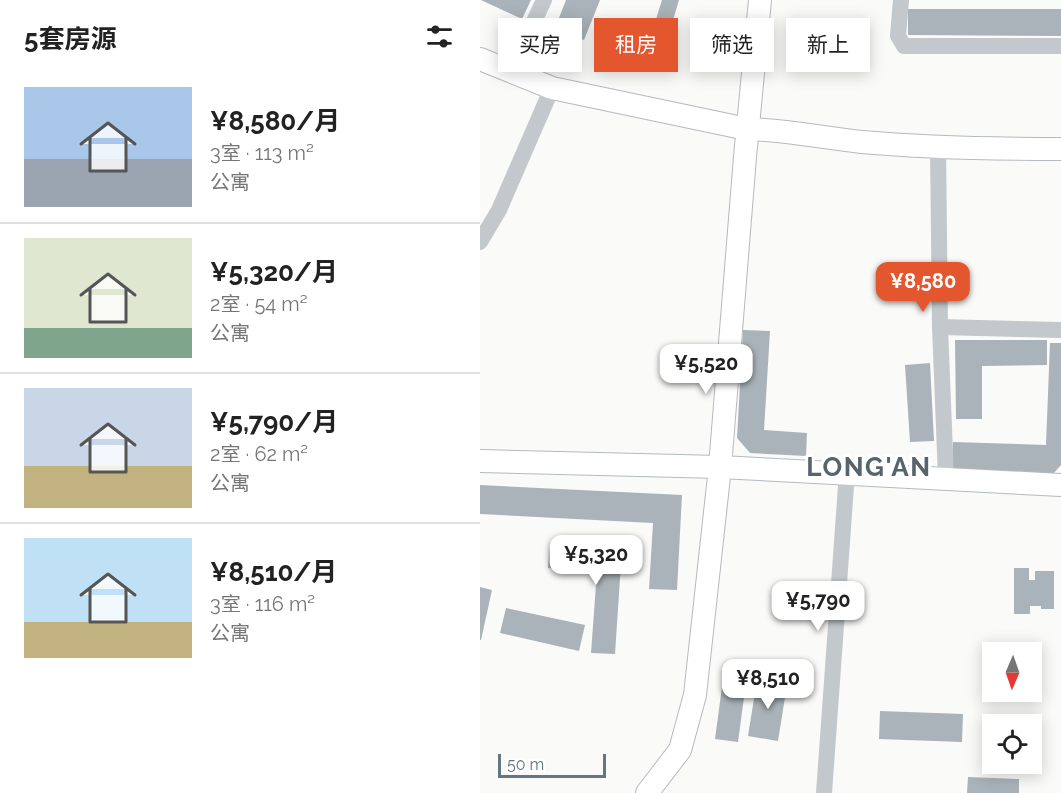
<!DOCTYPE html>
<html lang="zh">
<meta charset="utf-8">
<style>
:root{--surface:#fff;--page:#f6f6f6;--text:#222;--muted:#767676;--line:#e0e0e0;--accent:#e4572e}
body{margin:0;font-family:Raleway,"Noto Sans SC",sans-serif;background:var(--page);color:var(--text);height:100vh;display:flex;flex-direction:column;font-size:22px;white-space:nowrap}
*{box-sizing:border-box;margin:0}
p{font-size:20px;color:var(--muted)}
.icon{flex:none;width:33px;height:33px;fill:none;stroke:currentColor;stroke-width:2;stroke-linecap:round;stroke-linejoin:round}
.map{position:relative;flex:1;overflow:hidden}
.details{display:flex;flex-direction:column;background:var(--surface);width:480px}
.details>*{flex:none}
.banner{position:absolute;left:18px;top:18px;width:472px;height:54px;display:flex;gap:12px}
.needle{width:39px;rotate:182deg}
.buttons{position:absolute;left:502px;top:642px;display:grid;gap:12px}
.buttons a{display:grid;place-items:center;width:60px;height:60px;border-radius:0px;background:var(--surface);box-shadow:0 3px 15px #0003;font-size:30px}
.scale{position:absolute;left:18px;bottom:15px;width:108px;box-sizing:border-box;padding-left:6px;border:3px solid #657683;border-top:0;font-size:16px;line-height:21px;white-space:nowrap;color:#657683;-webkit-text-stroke:4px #fff;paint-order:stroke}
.price{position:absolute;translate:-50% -51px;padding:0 14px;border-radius:12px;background:#fff;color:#222;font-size:20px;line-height:39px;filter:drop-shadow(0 2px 3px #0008)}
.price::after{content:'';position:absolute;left:50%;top:36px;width:18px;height:14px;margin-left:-9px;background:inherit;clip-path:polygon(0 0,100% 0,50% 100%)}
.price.active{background:var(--accent);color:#fff}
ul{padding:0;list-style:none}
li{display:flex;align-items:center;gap:18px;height:150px;padding:0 24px}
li+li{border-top:2px solid var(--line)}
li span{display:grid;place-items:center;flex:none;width:168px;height:120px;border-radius:0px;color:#555}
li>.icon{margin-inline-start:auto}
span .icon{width:72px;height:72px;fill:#fffc;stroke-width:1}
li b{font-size:26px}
h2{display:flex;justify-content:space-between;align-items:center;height:72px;padding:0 24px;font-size:26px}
.tag{padding:0 21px;border-radius:0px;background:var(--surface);box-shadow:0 3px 15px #0003;font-size:21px;line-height:54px}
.tag.active{background:var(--accent);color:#fff}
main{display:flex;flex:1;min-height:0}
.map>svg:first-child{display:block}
.building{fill:#aab3b9}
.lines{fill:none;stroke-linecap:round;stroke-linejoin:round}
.secondary-casing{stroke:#b3babf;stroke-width:24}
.street{stroke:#c3c8cc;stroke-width:16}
.secondary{stroke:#fff;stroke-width:22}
.labels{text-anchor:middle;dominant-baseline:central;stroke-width:6;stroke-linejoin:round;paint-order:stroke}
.district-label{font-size:26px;font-weight:bold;letter-spacing:1.5px;fill:#57646e;stroke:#fff}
</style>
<main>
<section class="details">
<h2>5套房源<svg class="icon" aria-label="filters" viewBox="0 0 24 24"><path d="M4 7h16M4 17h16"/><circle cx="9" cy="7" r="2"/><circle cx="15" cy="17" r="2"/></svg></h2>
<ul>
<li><span style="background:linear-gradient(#a9c7e8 60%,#9aa5b1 0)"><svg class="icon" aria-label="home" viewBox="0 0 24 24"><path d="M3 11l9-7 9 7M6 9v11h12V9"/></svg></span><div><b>¥8,580/月</b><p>3室 · 113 m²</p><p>公寓</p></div></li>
<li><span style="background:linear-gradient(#dfe7d0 75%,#7fa58c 0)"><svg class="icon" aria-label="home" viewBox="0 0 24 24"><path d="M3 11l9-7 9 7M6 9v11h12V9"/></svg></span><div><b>¥5,320/月</b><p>2室 · 54 m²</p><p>公寓</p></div></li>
<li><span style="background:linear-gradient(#c9d6e8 65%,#c2b280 0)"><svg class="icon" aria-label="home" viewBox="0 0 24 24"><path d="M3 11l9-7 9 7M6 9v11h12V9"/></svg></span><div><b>¥5,790/月</b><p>2室 · 62 m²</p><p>公寓</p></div></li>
<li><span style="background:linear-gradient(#bfe0f5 70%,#c2b280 0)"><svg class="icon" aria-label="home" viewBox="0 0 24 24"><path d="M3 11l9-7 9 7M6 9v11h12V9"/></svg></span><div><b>¥8,510/月</b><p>3室 · 116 m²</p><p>公寓</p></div></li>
</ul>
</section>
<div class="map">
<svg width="581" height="793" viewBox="0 0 581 793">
<rect width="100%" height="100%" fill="#fafaf8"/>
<g class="building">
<polygon points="1,0 51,0 42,19"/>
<polygon points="86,0 120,0 104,40 75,28"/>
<polygon points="182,0 199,0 188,37 172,32"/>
<polygon points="428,9 581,9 581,36 428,35"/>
<polygon points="263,330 290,331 284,430 327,433 326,456 270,453 257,438"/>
<polygon points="475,340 567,340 567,365 502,366 502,419 476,419"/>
<polygon points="570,343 581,343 581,465 573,474 472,470 473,442 566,445"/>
<polygon points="450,363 454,441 430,442 425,365"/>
<polygon points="0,485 202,495 197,590 169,589 173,523 0,514"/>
<polygon points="70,543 142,548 135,654 111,653 117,571 68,568"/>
<polygon points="534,568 549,568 549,580 555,580 555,571 574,571 574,609 561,609 561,606 550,606 550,614 534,614"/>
<polygon points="0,587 12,590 1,640 0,640"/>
<polygon points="26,608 105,625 99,651 20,633"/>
<polygon points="244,672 267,675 258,742 235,739"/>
<polygon points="277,680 307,685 298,741 268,736"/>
<polygon points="400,711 483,714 482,742 399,739"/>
<polygon points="488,777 539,779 539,793 487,793"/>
</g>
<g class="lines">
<g class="secondary-casing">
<g id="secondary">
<path d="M0,59l72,29 195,41c39,1 77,9 115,13 66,6 133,7 199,7"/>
<polyline points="0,461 240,467 581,485"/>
<polyline points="167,793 200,750 215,695 240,467 265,157 280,0"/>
</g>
</g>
<g class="street">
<polyline points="421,0 418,36 424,46 581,46"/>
<polyline points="31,71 64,0"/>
<polyline points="458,147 460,327 466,478"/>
<polyline points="0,242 19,210 72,88"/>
<polyline points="460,327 581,330"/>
<polyline points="344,793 367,472"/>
</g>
<use href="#secondary" class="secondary"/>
</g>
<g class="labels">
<g class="district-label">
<text x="389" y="467">LONG'AN</text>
</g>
</g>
</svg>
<div class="buttons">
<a><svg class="needle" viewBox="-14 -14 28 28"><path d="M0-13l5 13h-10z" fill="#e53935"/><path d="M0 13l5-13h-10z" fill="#767676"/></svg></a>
<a><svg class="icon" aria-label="locate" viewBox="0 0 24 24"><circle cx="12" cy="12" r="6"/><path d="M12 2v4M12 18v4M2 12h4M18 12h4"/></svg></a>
</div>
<div class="scale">50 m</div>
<b class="price active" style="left:443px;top:313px">¥8,580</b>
<b class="price" style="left:226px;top:395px">¥5,520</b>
<b class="price" style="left:116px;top:586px">¥5,320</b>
<b class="price" style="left:338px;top:632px">¥5,790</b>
<b class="price" style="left:288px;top:710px">¥8,510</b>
<div class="banner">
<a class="tag">买房</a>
<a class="tag active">租房</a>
<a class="tag">筛选</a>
<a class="tag">新上</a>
</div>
</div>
</main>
